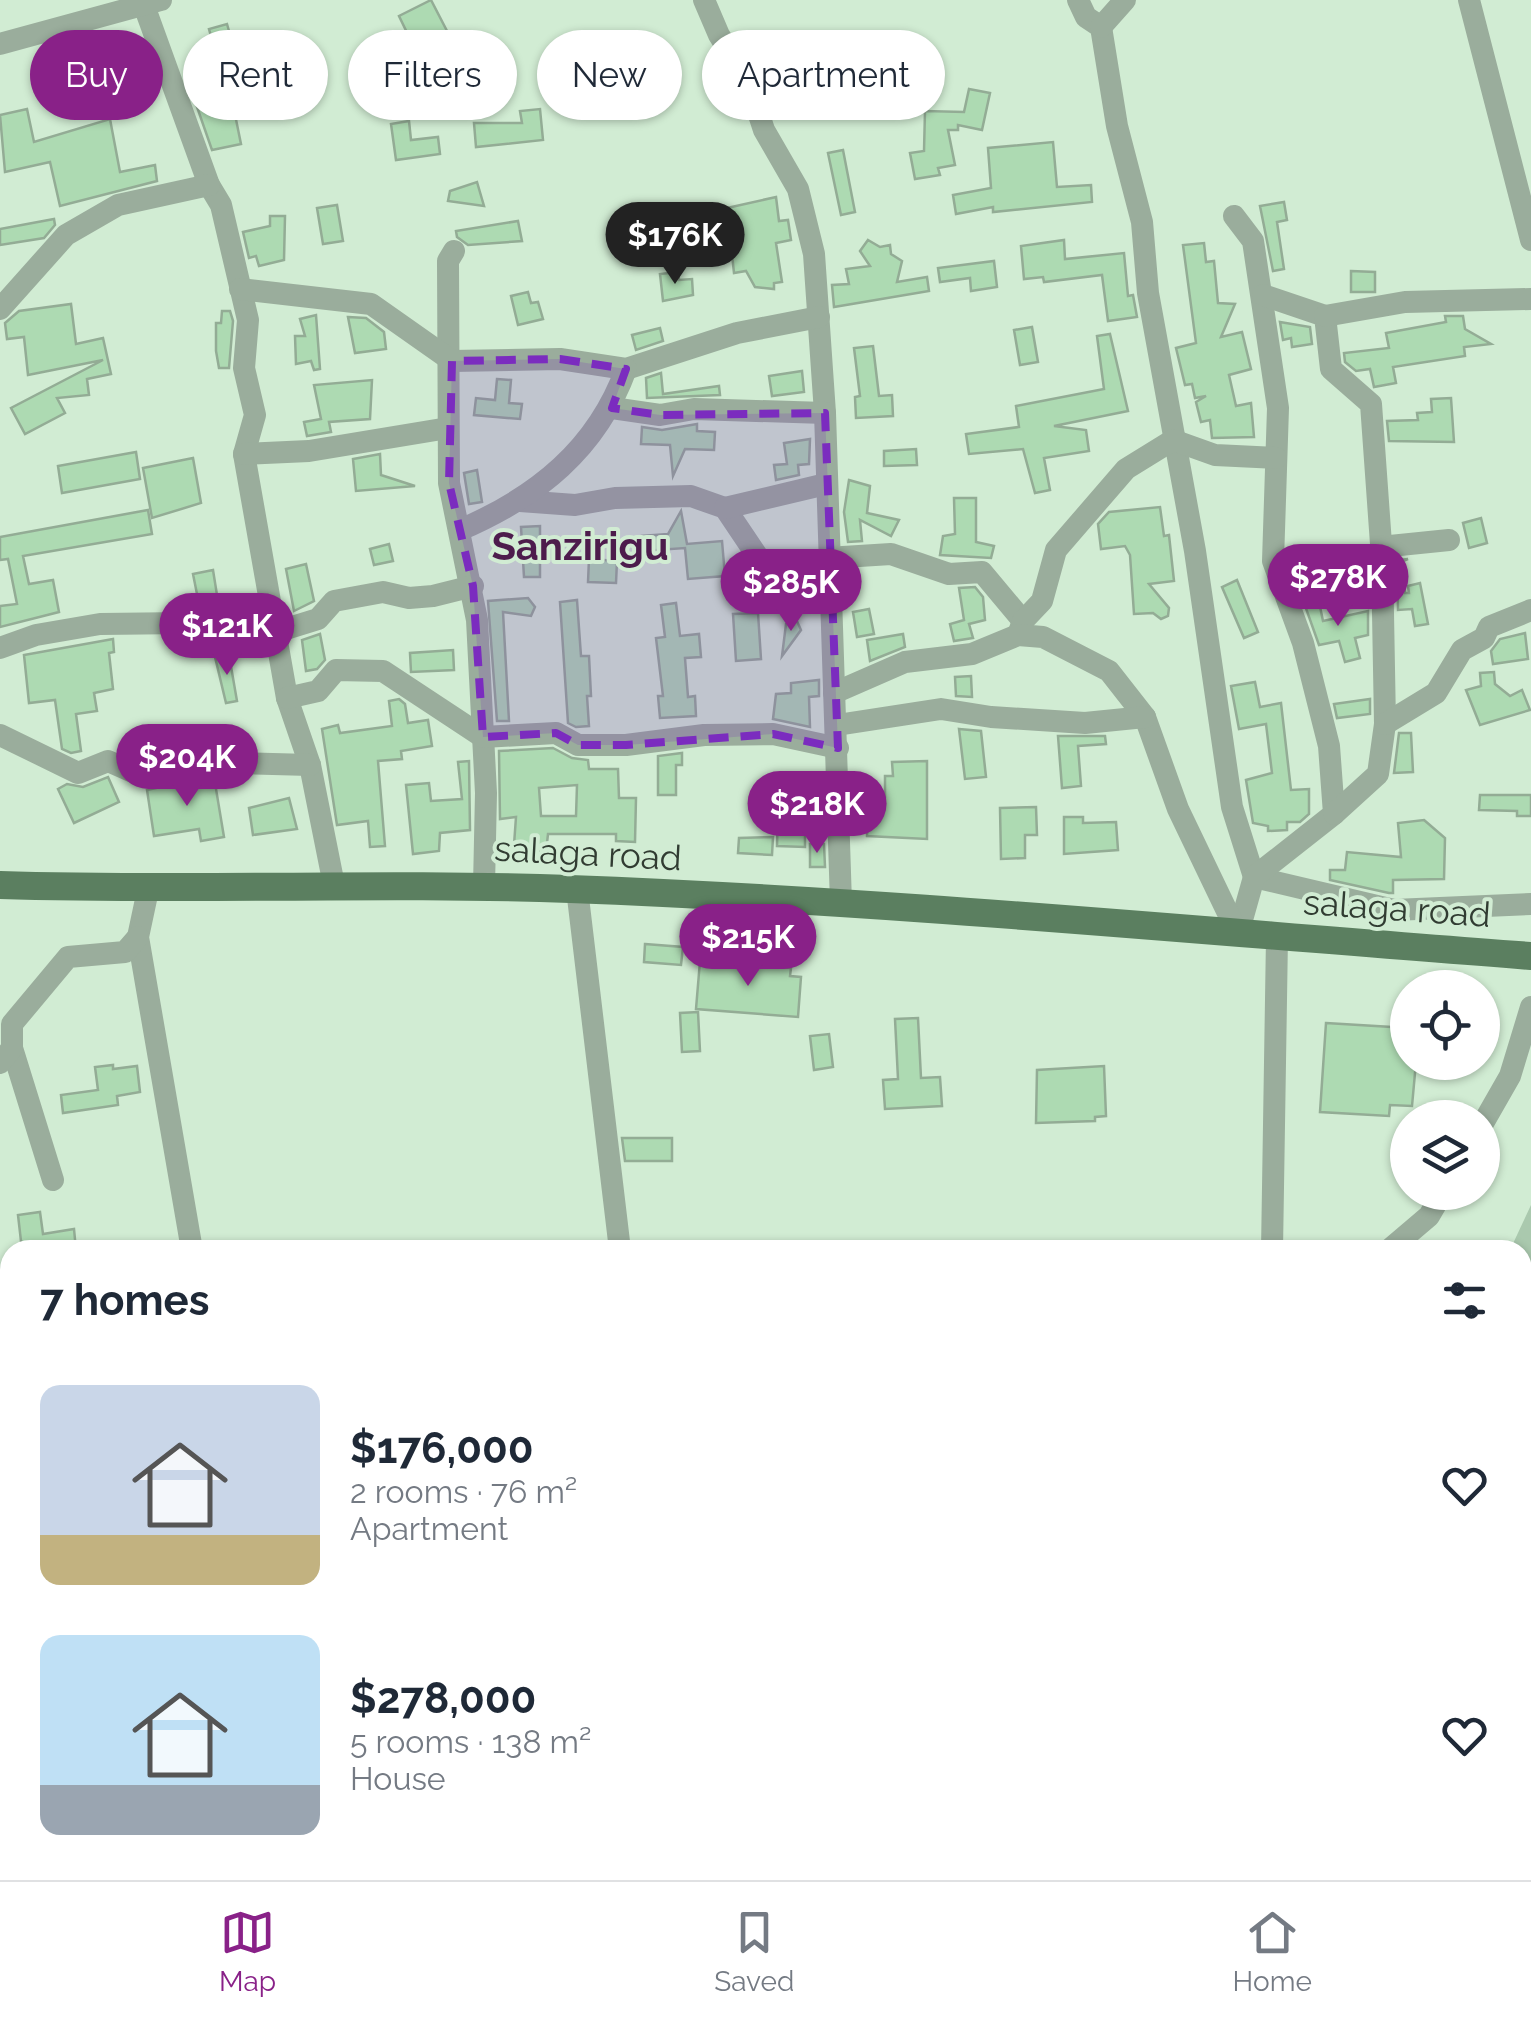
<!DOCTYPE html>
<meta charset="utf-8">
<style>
:root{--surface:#fff;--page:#f6f6f7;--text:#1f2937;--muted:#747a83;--line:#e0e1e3;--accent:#892188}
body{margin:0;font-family:Raleway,sans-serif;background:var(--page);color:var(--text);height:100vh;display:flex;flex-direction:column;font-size:38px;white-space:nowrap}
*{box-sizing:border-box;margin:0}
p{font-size:32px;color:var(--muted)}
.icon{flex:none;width:55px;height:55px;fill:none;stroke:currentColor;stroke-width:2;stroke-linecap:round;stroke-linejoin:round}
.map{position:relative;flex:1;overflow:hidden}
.details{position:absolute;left:0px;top:1240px;width:1532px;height:640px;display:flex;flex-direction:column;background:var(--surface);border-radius:30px 30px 0 0;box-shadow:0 2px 8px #0004}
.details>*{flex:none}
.hud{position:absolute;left:30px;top:30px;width:1000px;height:90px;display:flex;gap:20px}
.fabs{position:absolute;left:1390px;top:970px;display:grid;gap:20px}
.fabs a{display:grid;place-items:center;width:110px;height:110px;border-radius:50%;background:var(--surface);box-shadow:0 2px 8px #0004;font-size:50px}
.price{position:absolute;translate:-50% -85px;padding:0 22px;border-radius:35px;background:var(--accent);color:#fff;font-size:32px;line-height:65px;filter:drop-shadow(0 2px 5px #0008)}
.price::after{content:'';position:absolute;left:50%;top:60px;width:30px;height:22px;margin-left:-15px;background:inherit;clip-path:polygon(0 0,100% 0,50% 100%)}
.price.current{background:#222;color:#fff}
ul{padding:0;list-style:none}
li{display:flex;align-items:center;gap:30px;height:250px;padding:0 40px}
li span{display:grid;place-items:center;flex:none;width:280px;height:200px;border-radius:20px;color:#555}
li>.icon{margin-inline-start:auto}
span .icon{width:120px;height:120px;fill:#fffc;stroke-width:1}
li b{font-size:42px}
h2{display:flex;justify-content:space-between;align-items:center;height:120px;padding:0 40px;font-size:42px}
.pill{padding:0 35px;border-radius:45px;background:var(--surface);box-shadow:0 2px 8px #0004;font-size:35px;line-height:90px}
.pill.current{background:var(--accent);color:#fff}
.dock{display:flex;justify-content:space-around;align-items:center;height:140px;border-top:2px solid var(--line);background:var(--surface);font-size:28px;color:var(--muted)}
.dock a{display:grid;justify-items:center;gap:5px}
.dock .current{color:var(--accent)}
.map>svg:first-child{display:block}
.green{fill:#aac9ae}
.building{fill:#addab2;stroke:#93ac95;stroke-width:2.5;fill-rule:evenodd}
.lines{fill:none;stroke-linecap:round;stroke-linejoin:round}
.minor{stroke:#9aad9c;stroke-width:22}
.primary{stroke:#5b7f60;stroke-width:28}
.marked{fill:#7b2cbf;fill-opacity:0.2;stroke:#7b2cbf;stroke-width:8;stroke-dasharray:20 12;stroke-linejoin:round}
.labels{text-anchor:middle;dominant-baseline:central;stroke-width:8;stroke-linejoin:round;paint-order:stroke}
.street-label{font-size:35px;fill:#313c32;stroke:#d1ecd3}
.quarter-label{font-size:40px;font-weight:bold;fill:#4d1c4c;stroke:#d1ecd3}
</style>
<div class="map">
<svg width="1531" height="1880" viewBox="0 0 1531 1880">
<rect width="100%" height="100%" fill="#d1ecd3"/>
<polygon class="green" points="1531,1205 1531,1430 1522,1423 1522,1250 1510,1250"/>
<g class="building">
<polygon points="431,0 447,31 414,47 399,16"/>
<polygon points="227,24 239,66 288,51 294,72 230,90 241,144 212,150 197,107 211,104 203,78 221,72 209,29"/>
<polygon points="969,89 990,93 982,130 958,125 958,130 948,130 955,165 938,168 940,175 915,179 910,153 924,151 925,111 964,112"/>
<polygon points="27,109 34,142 110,119 120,172 155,165 157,181 60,206 50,162 5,172 0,115"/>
<polygon points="540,109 543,140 476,147 474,123 522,123 520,111"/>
<polygon points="409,121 411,140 438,137 440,154 396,160 391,124"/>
<polygon points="1053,142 1057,187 1091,185 1092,202 993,212 993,207 956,214 953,195 991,188 988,148"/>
<polygon points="843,150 855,212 841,215 828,153"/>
<polygon points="477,182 484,206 448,201 450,191"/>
<polygon points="776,197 779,221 788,220 791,240 776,243 782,282 774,283 774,289 755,287 746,271 734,273 727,208"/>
<polygon points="1284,202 1287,220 1277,222 1284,269 1273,271 1260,206"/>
<polygon points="337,205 343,241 323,244 317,208"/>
<polygon points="270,216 285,216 284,260 259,266 256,256 249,258 243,232 270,226"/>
<polygon points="54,219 55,225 44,238 0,245 0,229"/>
<polygon points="518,221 522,241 468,245 457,237 456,231"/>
<polygon points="868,240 880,247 890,245 891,254 902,261 897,282 927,277 929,291 834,307 832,285 849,284 846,269 870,266 860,251"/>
<polygon points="1064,240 1065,259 1124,253 1128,296 1133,295 1137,317 1108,321 1102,275 1044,282 1043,277 1024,279 1021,246"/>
<polygon points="1204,243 1206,262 1214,261 1218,303 1235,304 1221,337 1242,332 1251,369 1229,375 1236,406 1251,403 1254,437 1212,438 1210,420 1201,422 1196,402 1206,396 1195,398 1192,384 1185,385 1176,348 1196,343 1183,245"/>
<polygon points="994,261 997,287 971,291 970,278 940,282 938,268"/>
<polygon points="1351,271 1375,272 1375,292 1351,292"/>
<polygon points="678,272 679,280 692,279 693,295 663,301 660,274"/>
<polygon points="528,292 531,303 538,302 543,319 518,325 511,296"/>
<polygon points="71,304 76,344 103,338 111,374 87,379 89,395 57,398 65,413 25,434 11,408 103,360 28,375 24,337 7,339 5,323 19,311"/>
<polygon points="222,311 230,311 233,321 229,368 219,368 216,351 216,323 221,323"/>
<polygon points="316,315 320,369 314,370 311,361 296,364 295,336 305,336 300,319"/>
<polygon points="1445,316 1463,316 1465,329 1491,344 1464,347 1465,356 1393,367 1396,383 1374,387 1370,369 1356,371 1345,362 1344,353 1389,348 1386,333 1446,322"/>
<polygon points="348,317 366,318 384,332 386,349 355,353"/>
<polygon points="1280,322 1310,327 1312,344 1292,347 1291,338 1283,340"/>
<polygon points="1032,327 1038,362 1020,365 1014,330"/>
<polygon points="660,328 663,341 636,350 632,335"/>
<polygon points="1110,334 1128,411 1054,426 1086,430 1089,451 1044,458 1050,490 1035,493 1023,449 969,454 966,434 1019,427 1016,406 1104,389 1097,336"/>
<polygon points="873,346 879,396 892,395 893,416 856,418 855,397 860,396 854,348"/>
<polygon points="802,371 804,392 772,396 769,376"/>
<polygon points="661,373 663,394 719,386 720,395 647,398 646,378"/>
<polygon points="497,379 511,380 509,403 522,404 520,419 474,415 476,398 495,400"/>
<polygon points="372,380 370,419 329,422 331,432 307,436 304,422 321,419 314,385"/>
<polygon points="1451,398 1454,442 1389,441 1387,421 1418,420 1417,413 1432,412 1431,399"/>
<polygon points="697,424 697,431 715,432 714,450 685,449 673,476 670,445 641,444 642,427 662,430"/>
<polygon points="810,439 809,464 798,465 799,475 776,480 774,465 787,464 784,443"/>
<polygon points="916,449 917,465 884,466 884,451"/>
<polygon points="136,452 140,479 62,493 58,466"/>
<polygon points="380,454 381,475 415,486 356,491 353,459"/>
<polygon points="193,458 201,503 152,518 143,468"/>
<polygon points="477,470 482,502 469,504 464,473"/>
<polygon points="849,480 870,486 867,513 899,520 891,536 860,520 862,541 848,542 844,512"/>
<polygon points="954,498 976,498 976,542 994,546 991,558 940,555 943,536 955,534"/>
<polygon points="1160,507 1164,536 1169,535 1174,581 1149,584 1169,608 1168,616 1161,619 1153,613 1134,614 1130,555 1125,546 1101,549 1098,524 1109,512"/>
<polygon points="148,510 152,534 23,556 29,584 53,580 59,612 0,627 0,606 17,604 8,559 0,560 0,537"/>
<polygon points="681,511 687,544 722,541 725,576 688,579 685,548 643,551 642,536 668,534"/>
<polygon points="1481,518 1487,543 1469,548 1463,523"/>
<polygon points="540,526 540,577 524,577 521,527"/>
<polygon points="389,544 393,561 374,565 370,549"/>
<polygon points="589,559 617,561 616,583 588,582"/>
<polygon points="1408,559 1403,561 1405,593 1409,593 1408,586 1420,583 1428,624 1415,626 1412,609 1398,610 1397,562 1399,560"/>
<polygon points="306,564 314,601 294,611 286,569"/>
<polygon points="213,570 217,595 212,596 214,607 200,609 193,574"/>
<polygon points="1237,580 1258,632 1244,638 1222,587"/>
<polygon points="975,587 983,597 985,620 969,624 973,638 954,641 950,624 964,620 959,588"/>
<polygon points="1318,597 1323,621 1368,611 1368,635 1355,638 1360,658 1345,662 1339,641 1319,645 1303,600"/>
<polygon points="528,598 535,607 531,616 503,612 509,721 497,721 488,601"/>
<polygon points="577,600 581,656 589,656 591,696 587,696 589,726 576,727 568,723 560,602"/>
<polygon points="676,603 680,636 699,634 701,657 685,658 688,697 695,696 696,716 660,718 658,696 663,696 656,638 665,637 661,605"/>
<polygon points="869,609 874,634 857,637 853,612"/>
<polygon points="758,613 761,659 736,661 733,614"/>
<polygon points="796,619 801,630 782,656 786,624"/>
<polygon points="1525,633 1528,659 1493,664 1491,651 1500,639"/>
<polygon points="320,634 325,660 317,669 306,671 302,640"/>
<polygon points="903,634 905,647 870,661 867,640"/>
<polygon points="113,639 114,652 109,653 113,689 94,693 97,711 76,714 81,751 71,753 62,749 55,700 29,703 24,655"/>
<polygon points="453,650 454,670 411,672 410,653"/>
<polygon points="229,655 237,701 226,703 215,657"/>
<polygon points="1494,672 1495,684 1510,696 1522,690 1530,710 1480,725 1466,690 1481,686 1480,673"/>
<polygon points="971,676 972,697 956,696 955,677"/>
<polygon points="819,680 819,696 809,697 810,727 773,719 776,694 791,693 791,683"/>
<polygon points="1255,682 1260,707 1281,703 1291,790 1309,789 1309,814 1300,822 1287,822 1287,830 1268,831 1268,826 1253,823 1246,780 1272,773 1266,724 1239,729 1231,686"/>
<polygon points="399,699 405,704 408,723 428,720 432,746 401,751 402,759 378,761 385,846 370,847 368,821 337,825 322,729 338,725 340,733 392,726 389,701"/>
<polygon points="1370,699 1370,714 1337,718 1334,704"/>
<polygon points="959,729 981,731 986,777 965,779"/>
<polygon points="1399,733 1411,733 1413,772 1394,773"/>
<polygon points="1058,736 1105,736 1106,744 1078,746 1081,786 1062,788"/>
<path d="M553,748l19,10 16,2 1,9h29l1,29h17l-1,44 -19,-1v-7h-68l-2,18 -32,-7 2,-28 -16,2 -1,-68zM577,785l-1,31h-35l-2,-28z"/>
<polygon points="682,753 682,765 676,765 676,795 658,795 658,756"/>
<polygon points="469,761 470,830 440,833 439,851 413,854 406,785 429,783 431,801 462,799 458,762"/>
<polygon points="927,761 927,839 867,836 868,797 885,797 885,776 893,776 892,762"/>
<polygon points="108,777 119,802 74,823 58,789 67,784 83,787"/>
<polygon points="206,777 218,777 215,783 224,837 201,841 199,829 154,836 147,790"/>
<polygon points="1480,795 1531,795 1531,816 1517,816 1517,811 1479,810"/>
<polygon points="289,798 297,829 253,835 249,808"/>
<polygon points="778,806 805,807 805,847 777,846"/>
<polygon points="1036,807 1037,835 1025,835 1025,858 1001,859 1000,808"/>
<polygon points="1064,817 1083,817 1083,823 1116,822 1118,850 1064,854"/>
<polygon points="1424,820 1445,838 1444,879 1393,880 1393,893 1389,893 1330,880 1330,870 1345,870 1347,852 1401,857 1398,823"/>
<polygon points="773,837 772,855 738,853 739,838"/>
<polygon points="810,844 824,844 825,867 810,867"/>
<polygon points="645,944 683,947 681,965 644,962"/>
<polygon points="700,961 791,968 790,976 801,977 798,1017 696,1009"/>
<polygon points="698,1012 700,1051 682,1052 680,1013"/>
<polygon points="918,1018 921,1078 940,1077 942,1106 885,1109 883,1080 898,1079 895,1019"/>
<polygon points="1326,1023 1408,1028 1408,1062 1416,1062 1412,1106 1390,1105 1389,1116 1320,1112"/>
<polygon points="829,1034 833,1067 814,1070 810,1036"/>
<polygon points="113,1065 113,1069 137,1066 140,1092 117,1096 118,1105 63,1113 61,1095 98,1090 95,1067"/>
<polygon points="1104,1066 1106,1116 1095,1117 1095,1121 1036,1123 1037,1070"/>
<polygon points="622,1138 672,1138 672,1161 625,1161"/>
<polygon points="40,1212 43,1234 74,1229 76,1250 22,1250 18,1215"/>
</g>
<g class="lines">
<g class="minor">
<polyline points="142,0 209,185 221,205 248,320 244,368 255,415 244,454 287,698 310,765 334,885"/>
<polyline points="704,0 719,35 748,81 764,130 798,189 814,254 825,413 841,903"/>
<polyline points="1078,0 1086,17 1101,27 1117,126 1142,222 1148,293 1195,551 1232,807 1254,877 1394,910 1531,904"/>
<polyline points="1469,0 1531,240"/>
<polyline points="1101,27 1125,0"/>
<polyline points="0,44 161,0"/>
<polyline points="1234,216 1253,241 1278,408 1273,561 1303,643 1329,746 1334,814 1254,877 1238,934"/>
<polyline points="454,251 448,261 449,483 477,620 486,793 484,886"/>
<polyline points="240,289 371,304 452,361 560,359 626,369 737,333 819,317"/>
<polyline points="1263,295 1325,316 1331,369 1371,404 1382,558 1385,724 1378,774 1334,814"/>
<polyline points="0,309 66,235 118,205 209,185"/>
<polyline points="1325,316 1405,302 1531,299"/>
<polyline points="612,408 660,415 694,409 825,413"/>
<polyline points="244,454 309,451 448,428"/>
<polyline points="520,501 575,505 615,498 691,496 725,508 768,572 795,586 828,585"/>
<polyline points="725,508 826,484"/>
<path d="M460,530c77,-33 137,-81 166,-161"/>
<polyline points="827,558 891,554 949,574 982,572 1023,621"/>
<polyline points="1382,558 1390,546 1449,540"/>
<polyline points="1018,635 1023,621 1042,601 1056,550 1126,469 1173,440 1215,455 1276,458"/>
<polyline points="0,648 36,635 100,624 186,623 276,632 318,619 334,601 383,592 409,598 433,596 473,586"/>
<polyline points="834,693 905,662 972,654 1018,635 1043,637 1109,671 1145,717 1178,809 1238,934"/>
<polyline points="287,698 318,691 336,670 383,671 483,737 556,733 578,745 626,745 704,735 773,734 838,748"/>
<polyline points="1385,724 1436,693 1462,650 1484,638 1489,627 1531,610"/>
<polyline points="837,725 941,709 991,717 1085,723 1145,717"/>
<polyline points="0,735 78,773 108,761 142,776 205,762 310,765"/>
<polyline points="577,889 620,1250"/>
<polyline points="148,890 138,937 192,1250"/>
<polyline points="12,1048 53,1180"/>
<polyline points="0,1063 12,1048 12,1024 68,957 125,952 138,937"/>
<polyline points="1482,1125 1510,1076 1531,1007"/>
<polyline points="1272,1250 1277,937"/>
<polyline points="1389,1250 1429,1216 1443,1192"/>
<polyline points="0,1626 10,1623"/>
<polyline points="912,1870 912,1880"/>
<polyline points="1374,1870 1376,1880"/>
<polyline points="269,1880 324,1870"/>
</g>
<path class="primary" d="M0,885c190,6 380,-3 570,4 321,12 641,43 961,67"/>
</g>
<path class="marked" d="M560,359l66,10 -14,39 48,7 165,-2 13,335 -65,-14 -147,11h-48l-22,-12 -73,4 -10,-151 -24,-103 3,-122z"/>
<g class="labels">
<g class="street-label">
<text transform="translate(588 853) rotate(3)">salaga road</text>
<text transform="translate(1397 908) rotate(4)">salaga road</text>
</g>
<g class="quarter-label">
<text x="580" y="545">Sanzirigu</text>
</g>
</g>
</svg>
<div class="fabs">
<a><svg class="icon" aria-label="locate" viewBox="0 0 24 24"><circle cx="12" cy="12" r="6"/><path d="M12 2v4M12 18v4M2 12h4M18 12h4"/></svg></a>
<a><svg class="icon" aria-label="layers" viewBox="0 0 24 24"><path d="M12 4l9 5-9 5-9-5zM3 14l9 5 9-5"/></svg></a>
</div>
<b class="price current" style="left:675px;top:287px">$176K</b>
<b class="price" style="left:1338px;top:629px">$278K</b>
<b class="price" style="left:791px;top:634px">$285K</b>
<b class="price" style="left:227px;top:678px">$121K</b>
<b class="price" style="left:187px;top:809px">$204K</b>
<b class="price" style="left:817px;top:856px">$218K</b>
<b class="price" style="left:748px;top:989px">$215K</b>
<div class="hud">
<a class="pill current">Buy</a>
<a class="pill">Rent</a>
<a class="pill">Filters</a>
<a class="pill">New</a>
<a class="pill">Apartment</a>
</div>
<section class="details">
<h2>7 homes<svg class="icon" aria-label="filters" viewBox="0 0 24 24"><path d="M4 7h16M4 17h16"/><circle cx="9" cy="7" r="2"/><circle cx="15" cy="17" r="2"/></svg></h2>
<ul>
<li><span style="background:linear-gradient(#c9d6e8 75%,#c2b280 0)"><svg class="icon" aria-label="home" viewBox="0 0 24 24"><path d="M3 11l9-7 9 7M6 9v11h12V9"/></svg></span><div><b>$176,000</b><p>2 rooms · 76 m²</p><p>Apartment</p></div><svg class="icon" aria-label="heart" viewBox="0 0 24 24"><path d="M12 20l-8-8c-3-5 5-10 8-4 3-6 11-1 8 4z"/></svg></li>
<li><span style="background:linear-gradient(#bfe0f5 75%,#9aa5b1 0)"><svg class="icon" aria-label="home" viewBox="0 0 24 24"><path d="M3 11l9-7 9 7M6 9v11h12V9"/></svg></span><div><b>$278,000</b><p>5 rooms · 138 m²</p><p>House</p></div><svg class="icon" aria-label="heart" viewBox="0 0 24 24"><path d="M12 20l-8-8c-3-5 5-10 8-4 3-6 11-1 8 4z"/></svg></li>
</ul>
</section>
</div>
<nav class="dock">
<a class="current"><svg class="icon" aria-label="map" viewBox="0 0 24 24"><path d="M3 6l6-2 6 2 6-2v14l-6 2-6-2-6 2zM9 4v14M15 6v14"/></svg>Map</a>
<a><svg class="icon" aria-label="saved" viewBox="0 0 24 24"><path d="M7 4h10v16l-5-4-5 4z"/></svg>Saved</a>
<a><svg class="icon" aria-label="home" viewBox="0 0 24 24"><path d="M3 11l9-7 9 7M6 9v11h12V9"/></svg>Home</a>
</nav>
